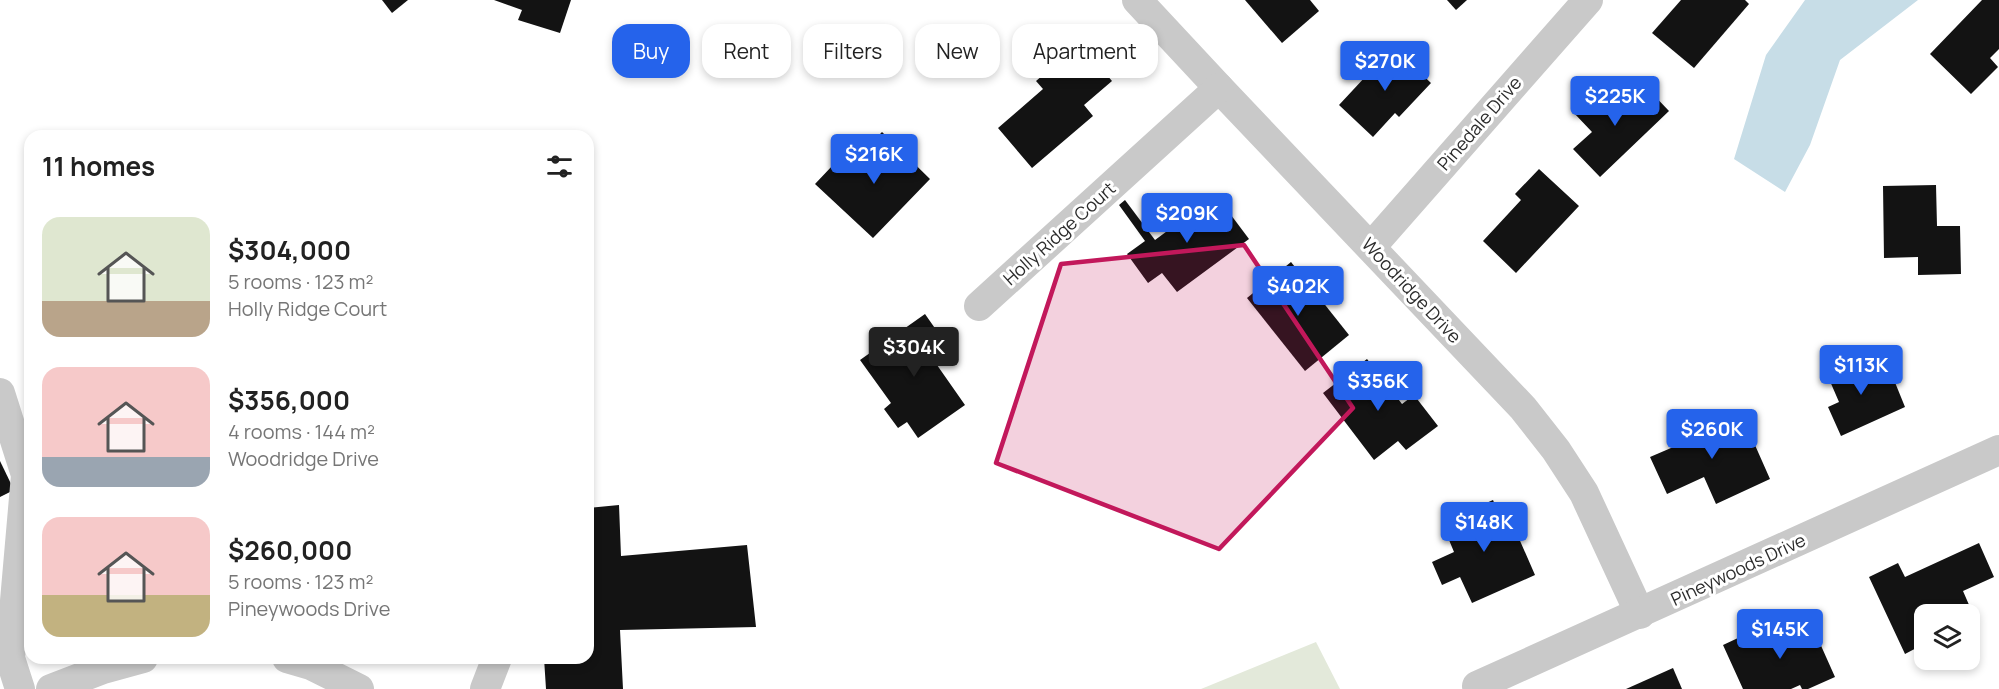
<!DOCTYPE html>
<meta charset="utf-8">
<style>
:root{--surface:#fff;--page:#f6f6f6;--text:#222;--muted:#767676;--accent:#2563eb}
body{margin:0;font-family:Manrope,sans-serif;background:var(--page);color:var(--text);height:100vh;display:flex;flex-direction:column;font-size:22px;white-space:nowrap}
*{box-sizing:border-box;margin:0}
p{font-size:20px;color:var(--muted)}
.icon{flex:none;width:33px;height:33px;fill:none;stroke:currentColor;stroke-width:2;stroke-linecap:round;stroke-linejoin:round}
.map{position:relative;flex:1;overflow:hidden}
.side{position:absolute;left:24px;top:130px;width:570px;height:534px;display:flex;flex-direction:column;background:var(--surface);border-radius:18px;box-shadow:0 3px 9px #0003}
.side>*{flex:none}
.hud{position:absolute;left:612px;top:24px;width:570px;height:54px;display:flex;gap:12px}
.tools{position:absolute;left:1914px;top:604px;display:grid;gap:12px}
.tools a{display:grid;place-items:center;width:66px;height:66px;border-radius:12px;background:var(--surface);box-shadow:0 3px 9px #0003;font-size:30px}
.price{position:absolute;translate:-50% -51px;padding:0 14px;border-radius:6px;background:var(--accent);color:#fff;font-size:20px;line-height:39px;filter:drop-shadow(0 2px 3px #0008)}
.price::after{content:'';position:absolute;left:50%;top:36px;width:18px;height:14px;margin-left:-9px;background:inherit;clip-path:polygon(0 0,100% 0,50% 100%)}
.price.active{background:#222;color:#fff}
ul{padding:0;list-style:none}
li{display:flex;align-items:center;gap:18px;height:150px;padding:0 18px}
li span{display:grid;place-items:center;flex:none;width:168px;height:120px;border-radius:18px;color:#555}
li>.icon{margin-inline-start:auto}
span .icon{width:72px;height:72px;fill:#fffc;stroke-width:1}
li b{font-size:26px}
h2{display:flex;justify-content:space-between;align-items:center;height:72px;padding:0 18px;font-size:26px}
.pill{padding:0 21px;border-radius:18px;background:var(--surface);box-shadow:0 3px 9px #0003;font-size:21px;line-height:54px}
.pill.active{background:var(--accent);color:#fff}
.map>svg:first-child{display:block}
.green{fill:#e3e9da}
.water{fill:#c7dde7}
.building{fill:#131313}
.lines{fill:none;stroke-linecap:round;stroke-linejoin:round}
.minor{stroke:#c9c9c9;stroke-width:30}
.marked{fill:#c2185b;fill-opacity:0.2;stroke:#c2185b;stroke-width:4.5;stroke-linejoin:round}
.labels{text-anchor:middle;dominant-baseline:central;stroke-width:6;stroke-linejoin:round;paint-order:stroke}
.street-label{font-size:18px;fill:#2c2c2c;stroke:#fff}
</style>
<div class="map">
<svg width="1999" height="689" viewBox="0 0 1999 689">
<rect width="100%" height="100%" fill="#fff"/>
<polygon class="green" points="1316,642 1340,689 1201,689"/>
<polygon class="water" points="1805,0 1918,0 1840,60 1810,145 1785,192 1734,159 1766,55"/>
<g class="building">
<polygon points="382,0 408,0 392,13"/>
<polygon points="494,0 571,0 560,33 518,20 522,10"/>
<polygon points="1245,0 1310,0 1319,11 1282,43"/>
<polygon points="1447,0 1467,0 1456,10"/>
<polygon points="1681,0 1745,0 1749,4 1694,68 1652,33"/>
<polygon points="1982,0 1999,0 1999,49 1990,58 1998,67 1971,94 1930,54"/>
<polygon points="1080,43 1112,81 1084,105 1093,116 1032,168 998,128 1043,89 1036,81"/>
<polygon points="1393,47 1431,83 1399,117 1395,113 1373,137 1339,105"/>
<polygon points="1604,85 1626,108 1647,88 1669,111 1600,177 1573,149 1592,132 1574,113"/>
<polygon points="882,132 930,179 873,238 815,184 833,165 842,173"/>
<polygon points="1539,169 1579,206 1516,273 1483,241 1521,200 1515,194"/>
<polygon points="1936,185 1937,226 1960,226 1961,274 1918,275 1918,257 1884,258 1883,186"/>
<polygon points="1216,195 1249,239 1177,292 1162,273 1148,283 1127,254 1145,241 1119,205 1125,200 1155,240"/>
<polygon points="1291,262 1349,335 1305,371 1247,298"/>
<polygon points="925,314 946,344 930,355 965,405 918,438 907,422 898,428 884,409 891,403 860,360"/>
<polygon points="1864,355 1876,382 1892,375 1905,407 1841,436 1828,407 1839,402 1826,372"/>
<polygon points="1367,359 1402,404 1414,395 1438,426 1406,450 1398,441 1374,460 1323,393"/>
<polygon points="1743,418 1770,479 1716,504 1704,477 1667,494 1650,457 1678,445 1672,431 1700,419 1707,434"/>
<polygon points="0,461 14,490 0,497"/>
<polygon points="1493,500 1499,515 1507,511 1535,575 1472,603 1460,577 1442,585 1432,562 1454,552 1442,523"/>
<polygon points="619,505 621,556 747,545 756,627 620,630 623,689 546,689 544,658 588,658 588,508"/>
<polygon points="1979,543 1994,577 1963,591 1976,621 1970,624 1970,615 1924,615 1924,644 1905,654 1869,577 1898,563 1905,577"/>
<polygon points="1810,621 1835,677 1808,689 1802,689 1800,685 1791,689 1743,689 1723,645 1753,631 1760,644"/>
<polygon points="1673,668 1682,689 1626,689"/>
</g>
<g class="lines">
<g class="minor">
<polyline points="1137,0 1219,88 1523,408 1556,450 1584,493 1640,614"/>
<polyline points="1371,247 1588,0"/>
<polyline points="979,306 1219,88"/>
<polyline points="0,393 26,475 10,658 20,689"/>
<polyline points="287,658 311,665 359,689"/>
<polyline points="1477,686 1999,450"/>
<polyline points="51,689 103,669 143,658"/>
<polyline points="485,689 497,658"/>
</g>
</g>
<path class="marked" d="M1244,245l109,163 -134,141 -223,-86 65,-199z"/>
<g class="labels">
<g class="street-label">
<text transform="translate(1479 123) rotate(-49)">Pinedale Drive</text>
<text transform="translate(1059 233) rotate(-42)">Holly Ridge Court</text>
<text transform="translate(1412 290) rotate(47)">Woodridge Drive</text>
<text transform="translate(1738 569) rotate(-25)">Pineywoods Drive</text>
</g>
</g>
</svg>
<div class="tools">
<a><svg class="icon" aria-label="layers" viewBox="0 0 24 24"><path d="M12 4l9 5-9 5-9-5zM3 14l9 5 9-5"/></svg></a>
</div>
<b class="price" style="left:1385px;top:92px">$270K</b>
<b class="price" style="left:1615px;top:127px">$225K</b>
<b class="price" style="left:874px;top:185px">$216K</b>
<b class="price" style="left:1187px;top:244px">$209K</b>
<b class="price" style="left:1298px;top:317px">$402K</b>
<b class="price active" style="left:914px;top:378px">$304K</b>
<b class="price" style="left:1861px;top:396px">$113K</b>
<b class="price" style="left:1378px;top:412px">$356K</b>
<b class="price" style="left:1712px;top:460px">$260K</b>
<b class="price" style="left:1484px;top:553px">$148K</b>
<b class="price" style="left:1780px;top:660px">$145K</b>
<div class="hud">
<a class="pill active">Buy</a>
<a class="pill">Rent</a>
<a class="pill">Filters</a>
<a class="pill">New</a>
<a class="pill">Apartment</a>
</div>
<section class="side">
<h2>11 homes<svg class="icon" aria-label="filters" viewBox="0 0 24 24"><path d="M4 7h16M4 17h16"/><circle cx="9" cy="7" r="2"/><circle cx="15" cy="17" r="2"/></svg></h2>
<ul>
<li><span style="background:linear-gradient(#dfe7d0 70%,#b9a48a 0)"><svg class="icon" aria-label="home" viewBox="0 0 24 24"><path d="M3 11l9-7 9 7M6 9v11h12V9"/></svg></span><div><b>$304,000</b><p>5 rooms · 123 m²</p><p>Holly Ridge Court</p></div></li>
<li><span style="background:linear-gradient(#f6c9c9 75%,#9aa5b1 0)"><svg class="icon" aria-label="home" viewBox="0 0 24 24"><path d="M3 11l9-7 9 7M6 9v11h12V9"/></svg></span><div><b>$356,000</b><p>4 rooms · 144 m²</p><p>Woodridge Drive</p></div></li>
<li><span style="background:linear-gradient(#f6c9c9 65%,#c2b280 0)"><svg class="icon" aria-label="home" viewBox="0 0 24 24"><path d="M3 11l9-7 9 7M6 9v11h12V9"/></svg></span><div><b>$260,000</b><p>5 rooms · 123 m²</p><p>Pineywoods Drive</p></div></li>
</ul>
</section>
</div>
